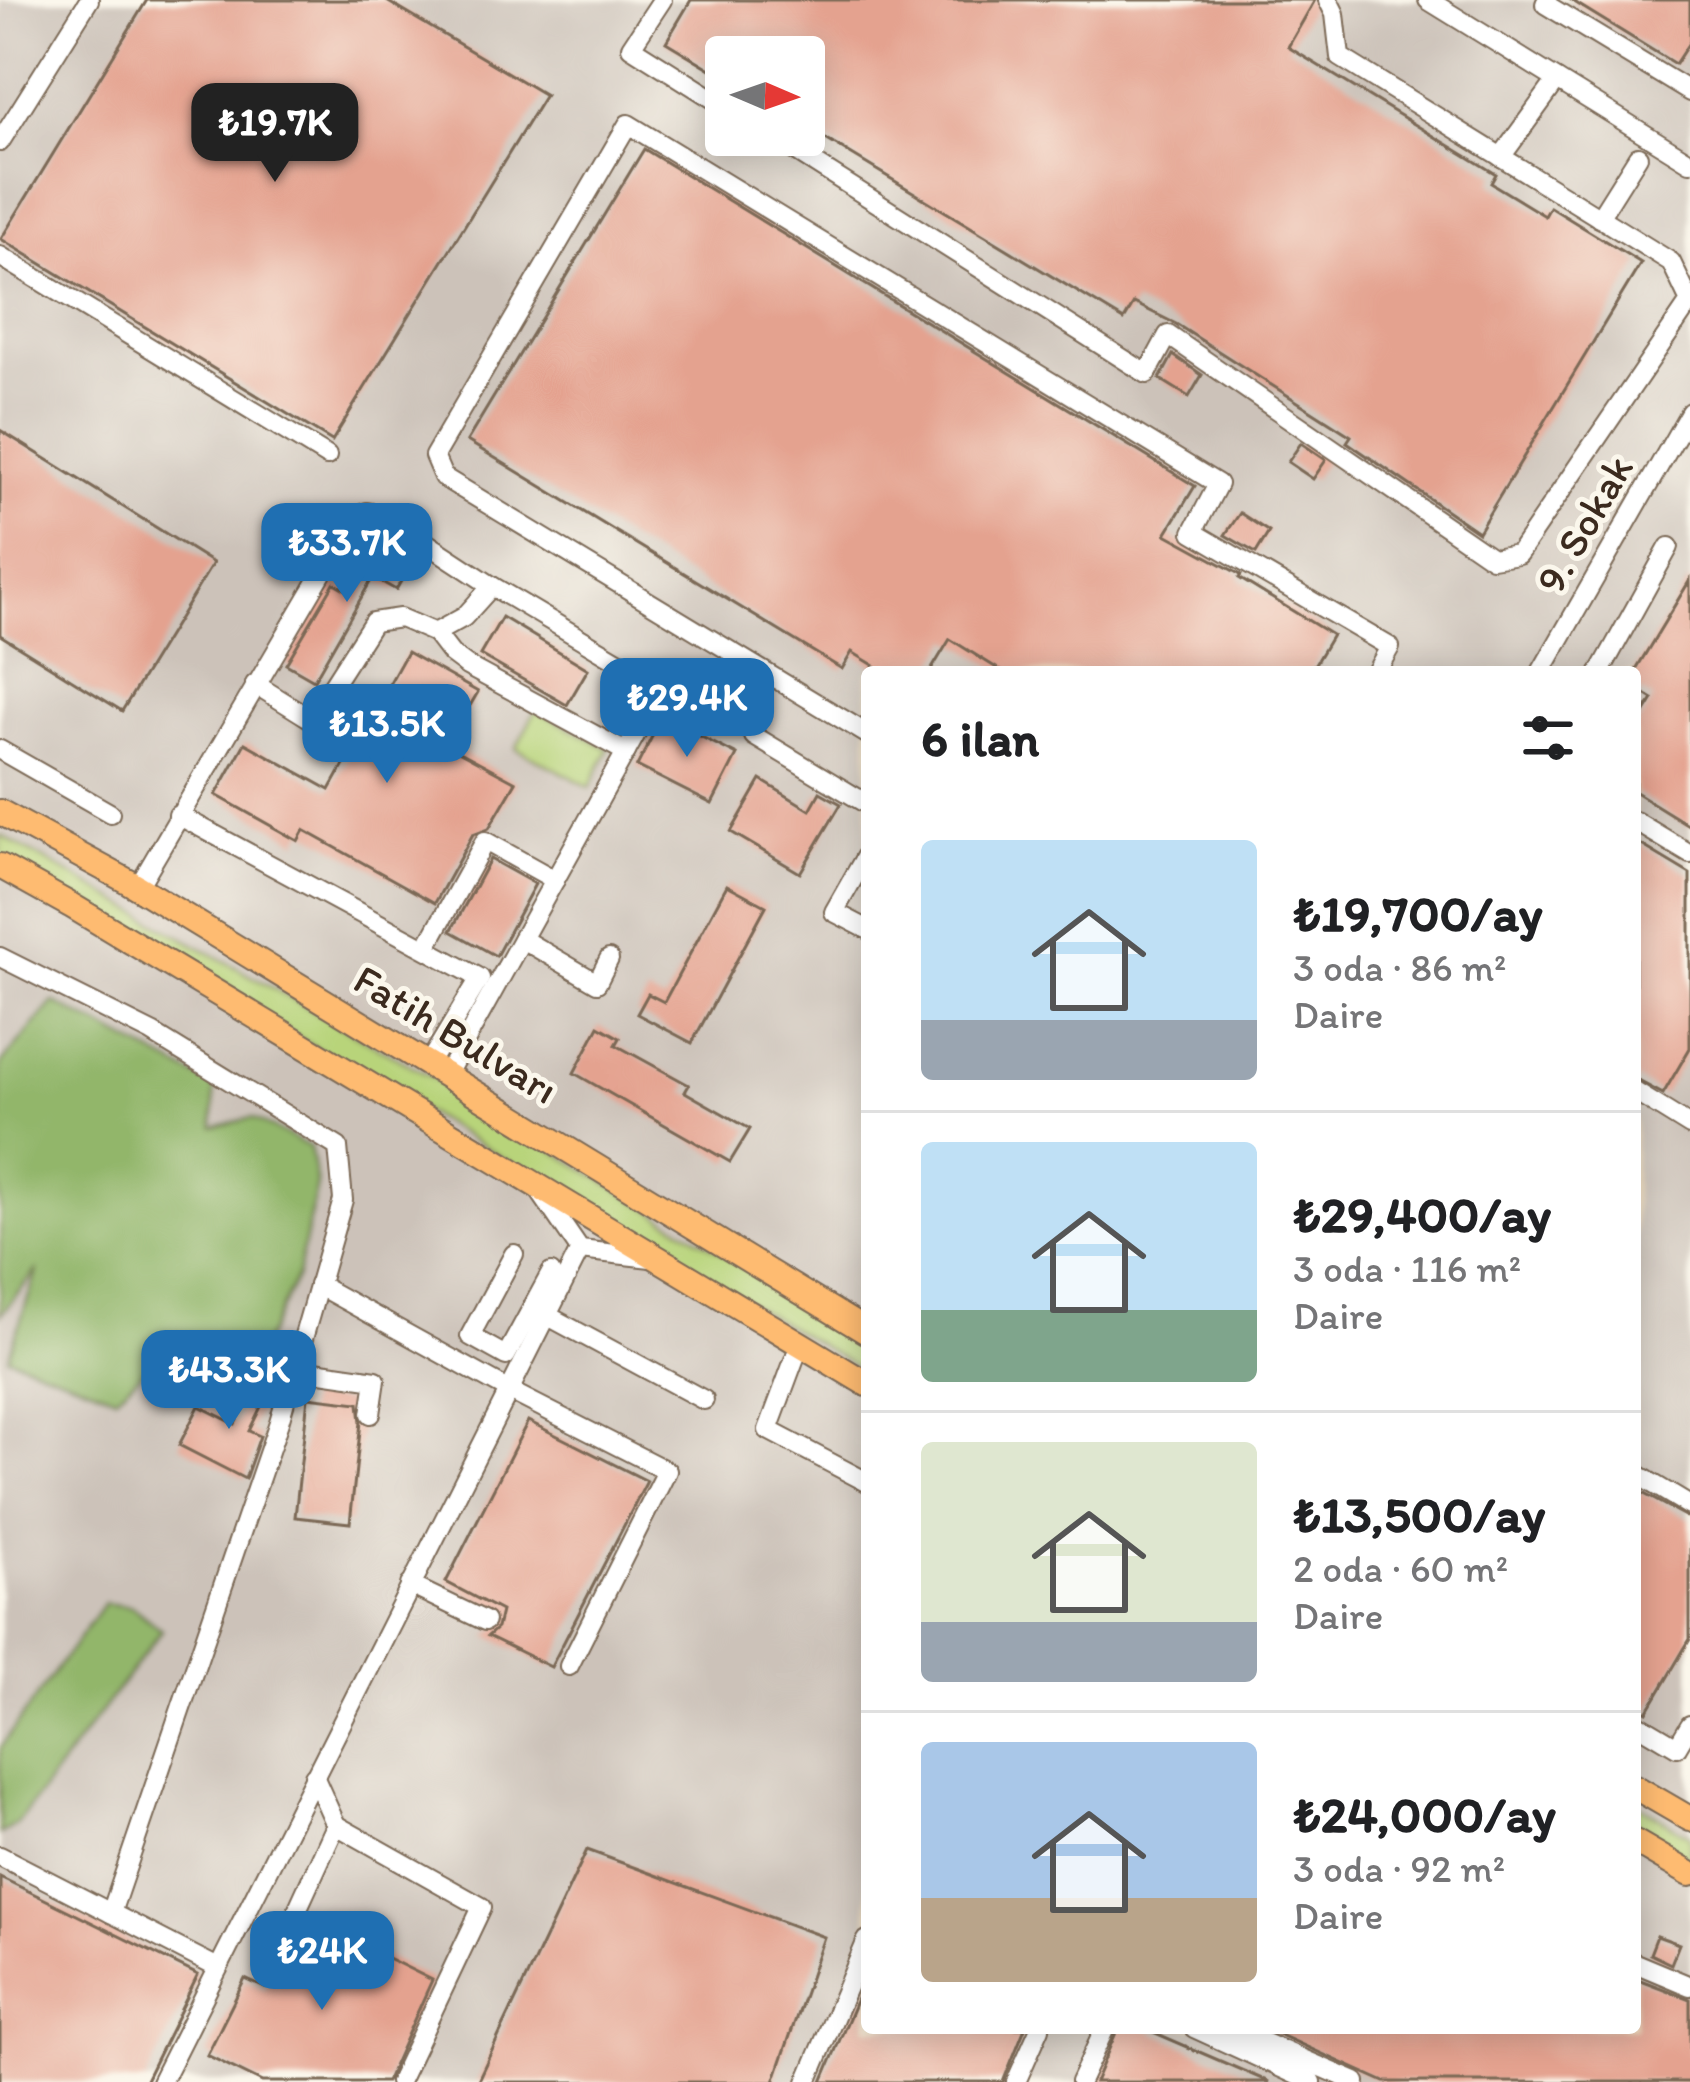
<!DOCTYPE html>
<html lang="tr">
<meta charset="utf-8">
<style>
:root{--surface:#fff;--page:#f6f6f6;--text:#202124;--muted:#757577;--line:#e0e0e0;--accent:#1f6fb2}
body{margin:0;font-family:Itim,sans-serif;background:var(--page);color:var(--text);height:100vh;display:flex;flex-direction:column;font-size:45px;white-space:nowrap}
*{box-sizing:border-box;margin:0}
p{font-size:39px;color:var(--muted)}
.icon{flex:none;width:66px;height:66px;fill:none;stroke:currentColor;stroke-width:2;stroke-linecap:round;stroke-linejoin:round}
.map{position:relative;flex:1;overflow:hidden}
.panel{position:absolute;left:861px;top:666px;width:780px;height:1368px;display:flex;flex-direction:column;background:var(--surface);border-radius:12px;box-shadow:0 6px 30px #0003}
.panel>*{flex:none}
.needle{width:78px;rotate:92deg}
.controls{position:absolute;left:705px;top:36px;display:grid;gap:24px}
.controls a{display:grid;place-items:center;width:120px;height:120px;border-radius:12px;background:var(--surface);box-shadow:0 6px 30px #0003;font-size:60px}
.price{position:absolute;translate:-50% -102px;padding:0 27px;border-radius:24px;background:var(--accent);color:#fff;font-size:39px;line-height:78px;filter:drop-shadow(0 3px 6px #0008)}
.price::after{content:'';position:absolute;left:50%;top:72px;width:36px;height:27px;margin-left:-18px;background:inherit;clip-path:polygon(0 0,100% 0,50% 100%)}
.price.on{background:#222;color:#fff}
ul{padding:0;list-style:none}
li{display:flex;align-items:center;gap:36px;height:300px;padding:0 60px}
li+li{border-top:3px solid var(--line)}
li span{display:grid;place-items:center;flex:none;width:336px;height:240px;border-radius:12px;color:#555}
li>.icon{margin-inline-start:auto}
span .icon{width:144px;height:144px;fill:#fffc;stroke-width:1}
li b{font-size:51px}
h2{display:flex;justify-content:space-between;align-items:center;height:144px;padding:0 60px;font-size:51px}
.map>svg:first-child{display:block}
.industrial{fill:#ccc2b9;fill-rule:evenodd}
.green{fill:#b8d47a;stroke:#7a7f4c;stroke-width:3}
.forest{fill:#92b66a;stroke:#667044;stroke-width:3}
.building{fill:#e4a28f}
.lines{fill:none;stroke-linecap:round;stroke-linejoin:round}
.minor-casing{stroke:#7b6956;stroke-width:22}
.major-casing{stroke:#7b6956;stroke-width:28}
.minor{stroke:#fff;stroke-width:18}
.major{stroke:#febb71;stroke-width:24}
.labels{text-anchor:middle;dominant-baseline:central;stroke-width:10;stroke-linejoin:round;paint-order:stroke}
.street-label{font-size:42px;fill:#3b2a1e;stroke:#fbf7ec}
</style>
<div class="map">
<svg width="1690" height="2082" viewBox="0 0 1690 2082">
<rect width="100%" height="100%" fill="#fbf7ec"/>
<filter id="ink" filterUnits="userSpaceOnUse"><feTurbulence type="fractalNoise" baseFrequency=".00833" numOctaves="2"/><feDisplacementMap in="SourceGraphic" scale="24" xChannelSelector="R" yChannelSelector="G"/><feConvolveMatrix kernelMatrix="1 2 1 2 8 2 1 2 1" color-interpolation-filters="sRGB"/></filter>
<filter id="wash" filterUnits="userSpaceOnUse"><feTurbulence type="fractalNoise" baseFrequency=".004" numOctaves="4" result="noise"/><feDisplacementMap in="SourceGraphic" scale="48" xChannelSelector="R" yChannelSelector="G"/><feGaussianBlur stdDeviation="2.7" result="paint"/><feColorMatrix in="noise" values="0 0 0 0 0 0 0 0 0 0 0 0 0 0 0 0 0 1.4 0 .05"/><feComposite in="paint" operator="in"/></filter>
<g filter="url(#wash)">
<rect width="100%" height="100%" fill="#f2debf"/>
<path class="industrial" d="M0,0h1690v2082h-1690zM726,57h78v78h-78zM867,672h768v1356h-768z"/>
<g class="green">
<polygon points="536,710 609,749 590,787 516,748"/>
<polygon points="0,835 449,1087 867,1341 867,1373 0,861"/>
<polygon points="1635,1803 1690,1836 1690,1867 1635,1834"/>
</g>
<g class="forest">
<polygon points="54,1002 214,1086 214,1127 252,1118 310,1147 317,1185 297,1276 231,1408 187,1395 162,1353 116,1396 8,1357 38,1269 0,1315 0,1065"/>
<polygon points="104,1603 132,1607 162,1630 17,1824 0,1834 0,1748"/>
</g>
<g id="blocks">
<g class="building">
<polygon points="147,0 385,0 545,95 332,441 1,239"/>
<polygon points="691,0 1315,0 1288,47 1496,174 1491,183 1545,216 1550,207 1641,263 1478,532 1347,442 1351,436 1176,324 1134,303 1124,320 804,126 804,57 726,57 726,78 666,42"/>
<polygon points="1571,0 1690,0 1690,41 1675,64"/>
<polygon points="644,149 1195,486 1166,534 1241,575 1239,578 1332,635 1310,672 1003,672 950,639 930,672 885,672 852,652 842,669 467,441"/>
<polygon points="1173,355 1202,375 1189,397 1160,379"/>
<polygon points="0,430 213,563 122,711 0,635"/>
<polygon points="1301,443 1326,460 1313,479 1288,462"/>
<polygon points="1240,513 1269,532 1256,553 1225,535"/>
<polygon points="379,535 415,556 396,590 373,577 314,680 286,664 334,583 348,591"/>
<polygon points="1690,580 1690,826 1635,792 1635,728 1653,699 1635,688 1635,671"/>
<polygon points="502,617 588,669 567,705 480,655"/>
<polygon points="407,652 478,692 447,745 516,782 489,828 473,834 435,903 304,830 298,841 216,795 245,743 330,790"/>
<polygon points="662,717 737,755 712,804 637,766"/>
<polygon points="761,780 810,810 820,792 841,804 800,873 731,832"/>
<polygon points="1635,841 1690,874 1690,1048 1663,1094 1635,1079"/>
<polygon points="490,859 535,884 496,956 451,931"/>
<polygon points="727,885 766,906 692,1043 637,1014 648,994 664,1002"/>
<polygon points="599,1026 620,1038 616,1045 689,1085 685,1092 750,1129 730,1162 574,1073"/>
<polygon points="263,1367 277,1374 249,1431 260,1436 245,1479 179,1445 199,1406 235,1424"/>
<polygon points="308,1397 359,1403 361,1422 350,1523 295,1517"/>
<polygon points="528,1421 647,1481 551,1667 488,1636 497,1628 501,1611 446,1582"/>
<polygon points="1635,1489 1690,1519 1690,1639 1647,1712 1635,1705"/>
<polygon points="587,1850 824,1937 774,2082 477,2082"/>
<polygon points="0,1877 198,1975 145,2082 0,2082"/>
<polygon points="307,1918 432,1980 386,2082 262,2082 207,2055 245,1979 265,1988 297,1921"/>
<polygon points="1657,1936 1679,1944 1671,1964 1650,1954"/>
<polygon points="867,1975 867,2028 1025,2028 1003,2082 822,2082"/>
<polygon points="1635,1978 1690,1999 1690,2082 1385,2082 1265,2028 1635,2028"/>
<polygon points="1118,2028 1144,2028 1269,2082 1095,2082"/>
</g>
</g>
</g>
<g filter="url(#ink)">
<use href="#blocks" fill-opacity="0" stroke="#7b6956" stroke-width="3"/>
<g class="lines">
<g class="minor-casing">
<g id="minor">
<polyline points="662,0 631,47 726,107"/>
<polyline points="1428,0 1690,162"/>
<polyline points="1547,0 1545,4 1690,92"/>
<polyline points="770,135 1147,374 1168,335 1492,558 1518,554 1690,302 1671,262 1340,57 1335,14 1328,0"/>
<polyline points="0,142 89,0"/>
<polyline points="1501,157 1557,80"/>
<polyline points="1599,218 1638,156"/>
<polyline points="0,256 327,456"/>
<polyline points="435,633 451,654 467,666 626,752"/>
<polyline points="1541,672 1690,412"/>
<polyline points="1600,672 1669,547"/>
<polyline points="255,684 311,719 373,622 400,618 435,633 464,617 492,586"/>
<polyline points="867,734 443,477 434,456 628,124 1218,484 1193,532 1390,647 1376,672"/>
<polyline points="754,736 867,804"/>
<polyline points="0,750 110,813"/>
<polyline points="178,815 480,978 429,1063"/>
<polyline points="1635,821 1690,854"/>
<polyline points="867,854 834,912 867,929"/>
<polyline points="138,887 355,517 367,512 384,515 492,586 662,687 447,1074"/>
<polyline points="522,939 597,983 609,959"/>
<polyline points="426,948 485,841 555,880"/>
<polyline points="0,957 152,1033 338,1147 343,1200 279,1422 111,1913"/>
<polyline points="1635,1092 1690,1126"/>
<polyline points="538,1189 580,1250 651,1258"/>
<polyline points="514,1254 470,1336 506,1356 551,1273"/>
<polyline points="318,1285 508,1390 667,1471 569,1666"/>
<polyline points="537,1310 704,1400"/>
<polyline points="800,1344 768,1430 867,1482"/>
<polyline points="294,1368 376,1380 371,1414"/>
<polyline points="1635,1473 1690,1506"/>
<polyline points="410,1585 485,1621"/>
<polyline points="1635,1722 1677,1747 1690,1725"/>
<polyline points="336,1825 482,1907 399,2082"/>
<polyline points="0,1856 218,1968"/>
<polyline points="298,1908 336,1825 314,1776"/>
<polyline points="1635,1963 1690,1986"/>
<polyline points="1194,2028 1312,2082"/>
<polyline points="1231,2028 1356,2082"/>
<polyline points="161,2082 580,1250"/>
<polyline points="807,2082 867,1940"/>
<polyline points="1016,2082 1040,2028"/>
<polyline points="1080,2082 1105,2028"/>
</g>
</g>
<g class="major-casing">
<g id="major">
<polyline points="0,812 129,882 867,1332"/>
<polyline points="0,866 72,906 867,1384"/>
<polyline points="1635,1787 1690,1819"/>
<polyline points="1635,1842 1690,1874"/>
</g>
</g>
<use href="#minor" class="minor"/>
<use href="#major" class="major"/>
</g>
</g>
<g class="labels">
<g class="street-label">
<text transform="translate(1584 524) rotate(-60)">9. Sokak</text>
<text transform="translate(456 1034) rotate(31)">Fatih Bulvarı</text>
</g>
</g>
</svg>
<div class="controls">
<a><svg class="needle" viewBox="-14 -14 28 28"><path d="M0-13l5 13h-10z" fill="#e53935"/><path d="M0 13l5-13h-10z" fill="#757577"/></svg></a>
</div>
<b class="price on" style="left:275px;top:185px">₺19.7K</b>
<b class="price" style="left:347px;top:605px">₺33.7K</b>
<b class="price" style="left:687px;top:760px">₺29.4K</b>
<b class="price" style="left:387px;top:786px">₺13.5K</b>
<b class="price" style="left:229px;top:1432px">₺43.3K</b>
<b class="price" style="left:322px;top:2013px">₺24K</b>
<section class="panel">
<h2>6 ilan<svg class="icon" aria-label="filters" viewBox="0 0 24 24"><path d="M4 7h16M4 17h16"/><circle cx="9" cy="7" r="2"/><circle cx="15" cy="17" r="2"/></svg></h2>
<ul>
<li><span style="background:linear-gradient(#bfe0f5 75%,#9aa5b1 0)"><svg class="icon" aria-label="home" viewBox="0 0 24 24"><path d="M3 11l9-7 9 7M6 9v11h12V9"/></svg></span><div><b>₺19,700/ay</b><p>3 oda · 86 m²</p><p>Daire</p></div></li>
<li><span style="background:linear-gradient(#bfe0f5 70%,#7fa58c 0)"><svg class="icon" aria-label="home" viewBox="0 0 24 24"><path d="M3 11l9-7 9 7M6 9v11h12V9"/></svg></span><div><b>₺29,400/ay</b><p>3 oda · 116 m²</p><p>Daire</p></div></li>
<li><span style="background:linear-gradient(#dfe7d0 75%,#9aa5b1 0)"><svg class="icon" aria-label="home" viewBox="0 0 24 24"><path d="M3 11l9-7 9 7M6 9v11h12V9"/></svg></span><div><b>₺13,500/ay</b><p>2 oda · 60 m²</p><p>Daire</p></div></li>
<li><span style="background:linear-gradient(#a9c7e8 65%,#b9a48a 0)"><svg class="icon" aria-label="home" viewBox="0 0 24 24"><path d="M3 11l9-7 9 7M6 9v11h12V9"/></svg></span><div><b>₺24,000/ay</b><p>3 oda · 92 m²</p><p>Daire</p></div></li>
</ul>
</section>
</div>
